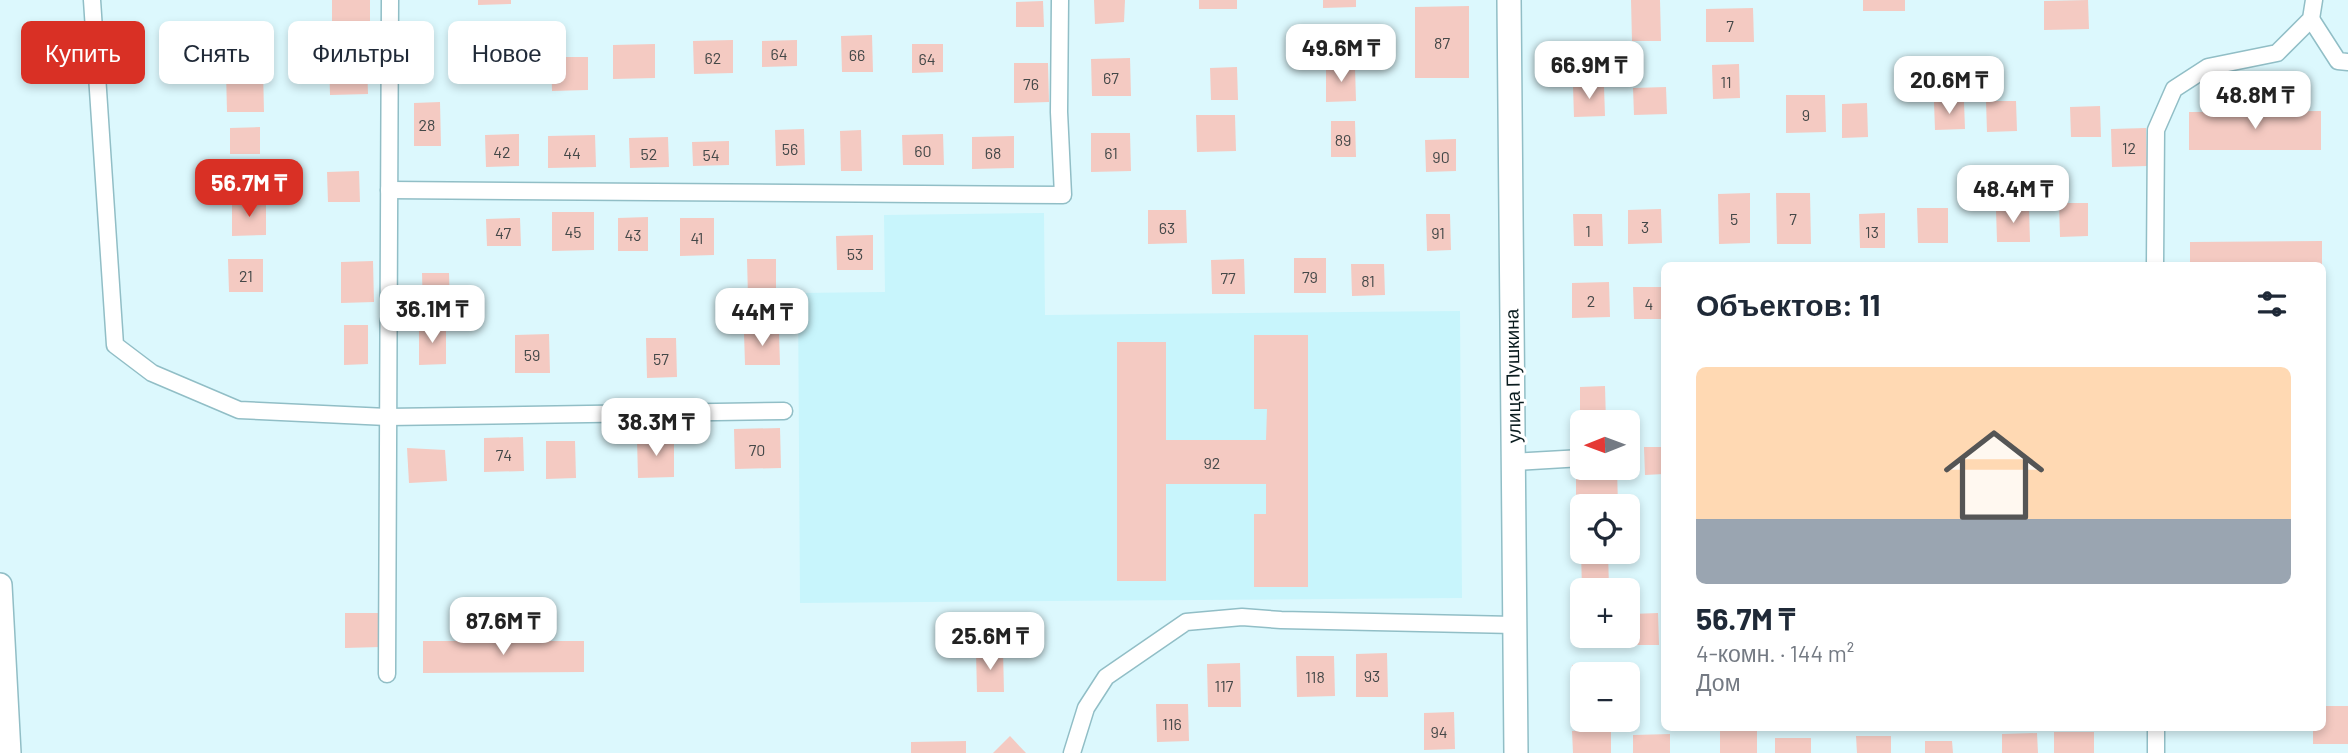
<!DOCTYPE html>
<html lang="ru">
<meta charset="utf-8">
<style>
:root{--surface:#fff;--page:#f2f2f3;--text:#1f2937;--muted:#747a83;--accent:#d93025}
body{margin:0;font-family:Barlow,sans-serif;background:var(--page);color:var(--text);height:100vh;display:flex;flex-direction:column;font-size:26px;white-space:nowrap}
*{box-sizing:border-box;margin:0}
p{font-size:23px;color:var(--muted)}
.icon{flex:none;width:38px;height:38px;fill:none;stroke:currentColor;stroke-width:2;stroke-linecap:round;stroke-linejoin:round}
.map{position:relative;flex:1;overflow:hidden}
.details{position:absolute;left:1661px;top:262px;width:665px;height:469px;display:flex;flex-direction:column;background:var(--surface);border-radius:10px;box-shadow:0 4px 10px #0003}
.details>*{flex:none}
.hud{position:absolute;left:21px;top:21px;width:665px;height:63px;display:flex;gap:14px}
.needle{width:46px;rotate:269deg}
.tools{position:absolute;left:1570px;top:410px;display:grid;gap:14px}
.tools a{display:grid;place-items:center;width:70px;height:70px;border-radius:10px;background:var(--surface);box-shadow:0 4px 10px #0003;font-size:35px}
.price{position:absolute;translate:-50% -60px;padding:0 16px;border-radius:14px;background:#fff;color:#222;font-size:23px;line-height:46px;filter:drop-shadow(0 2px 4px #0008)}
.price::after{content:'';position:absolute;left:50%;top:42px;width:21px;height:16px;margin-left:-10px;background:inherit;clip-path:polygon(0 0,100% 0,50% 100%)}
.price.on{background:var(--accent);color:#fff}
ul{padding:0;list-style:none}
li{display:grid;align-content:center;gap:14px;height:371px;padding:0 35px}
li span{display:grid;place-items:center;height:217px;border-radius:10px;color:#555}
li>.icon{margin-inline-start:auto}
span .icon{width:126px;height:126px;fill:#fffc;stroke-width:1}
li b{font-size:30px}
h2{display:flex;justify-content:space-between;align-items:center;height:84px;padding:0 35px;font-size:30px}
.pill{padding:0 24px;border-radius:10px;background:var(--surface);box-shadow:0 4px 10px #0003;font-size:24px;line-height:63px}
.pill.on{background:var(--accent);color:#fff}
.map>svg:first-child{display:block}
.built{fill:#c8f5fc}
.building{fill:#f4cac2}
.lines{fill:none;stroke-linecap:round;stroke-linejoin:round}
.street-casing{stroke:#91bec6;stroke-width:19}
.secondary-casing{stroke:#91bec6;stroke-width:26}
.street{stroke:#fff;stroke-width:16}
.secondary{stroke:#fff;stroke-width:23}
.labels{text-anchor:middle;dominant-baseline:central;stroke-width:6;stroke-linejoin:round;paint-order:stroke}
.number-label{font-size:16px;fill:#444848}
.street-label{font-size:19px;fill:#0a1c1f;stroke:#fff}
</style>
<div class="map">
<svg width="2348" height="753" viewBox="0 0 2348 753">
<rect width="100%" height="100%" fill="#dcf8fd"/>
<polygon class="built" points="1044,213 1045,315 1460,311 1462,598 800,603 798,293 885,292 884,215"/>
<g class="building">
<polygon points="332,0 370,0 370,25 332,26"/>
<polygon points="478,0 511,0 511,4 478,5"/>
<polygon points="1094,0 1125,0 1124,22 1095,24"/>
<rect x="1199" y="0" width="38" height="9"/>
<polygon points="1323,0 1356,0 1356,7 1323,8"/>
<polygon points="1631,0 1660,0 1661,41 1632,41"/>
<rect x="1863" y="0" width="42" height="11"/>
<polygon points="2088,0 2089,29 2044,30 2044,1"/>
<polygon points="1043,1 1044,27 1016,27 1016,2"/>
<polygon points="1469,6 1469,78 1415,78 1415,7"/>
<polygon points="1753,8 1754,42 1706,42 1706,9"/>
<rect x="479" y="31" width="32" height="27"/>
<polygon points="872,35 873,72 842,72 841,36"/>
<polygon points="733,40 733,73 694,74 693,41"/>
<polygon points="797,40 797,66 762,67 762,41"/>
<polygon points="655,44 655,78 613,79 613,45"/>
<polygon points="912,44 943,44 943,72 912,73"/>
<polygon points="551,57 588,57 588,90 552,91"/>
<polygon points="1130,58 1131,96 1092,96 1091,59"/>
<polygon points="329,59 367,59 368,94 330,95"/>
<polygon points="1014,63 1048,63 1049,102 1014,103"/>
<polygon points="1739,64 1740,98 1713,99 1712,65"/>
<polygon points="1237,67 1238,100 1211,100 1210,68"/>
<polygon points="1326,67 1355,67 1356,101 1326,102"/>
<polygon points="263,70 264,112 227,112 226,71"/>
<polygon points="1573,86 1604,86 1605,116 1574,117"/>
<polygon points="1666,87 1667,114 1634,115 1633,88"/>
<polygon points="1786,95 1825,95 1826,132 1786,133"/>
<polygon points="1986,101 2016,101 2017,131 1987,132"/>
<polygon points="440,102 441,146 414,146 414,103"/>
<polygon points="1934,102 1964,102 1965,129 1935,130"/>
<polygon points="1867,103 1868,137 1842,138 1842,104"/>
<polygon points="2100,106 2101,137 2071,137 2070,107"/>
<polygon points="2321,111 2321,150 2189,150 2189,112"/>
<polygon points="1196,115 1235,115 1236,151 1197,152"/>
<polygon points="1331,121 1355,121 1356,157 1331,157"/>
<polygon points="260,127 260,154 230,154 230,128"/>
<polygon points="2146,128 2147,166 2112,167 2111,129"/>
<polygon points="804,129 805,165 776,166 775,130"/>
<polygon points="861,130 862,171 841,171 840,131"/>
<polygon points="1091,133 1130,133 1131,171 1091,172"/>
<polygon points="519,134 519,166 486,167 485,135"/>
<polygon points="943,134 944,165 903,165 902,135"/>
<polygon points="595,135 596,167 548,168 548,136"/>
<polygon points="1014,136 1014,168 972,169 972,137"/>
<polygon points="668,137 669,167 630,168 629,138"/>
<polygon points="1456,139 1456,171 1426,172 1425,140"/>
<polygon points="729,141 729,165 693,166 692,142"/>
<polygon points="359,171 360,202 328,202 327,172"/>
<polygon points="1750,193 1750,243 1719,244 1718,194"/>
<polygon points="1776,193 1810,193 1811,244 1777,244"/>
<polygon points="232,203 266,203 266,235 232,236"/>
<polygon points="2059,203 2088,203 2088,236 2060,237"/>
<polygon points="1917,208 1948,208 1948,243 1918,243"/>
<polygon points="2029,208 2030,242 1997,242 1996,209"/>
<polygon points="1661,209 1662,243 1628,244 1628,210"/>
<polygon points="1148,210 1186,210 1187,243 1148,244"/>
<polygon points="552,212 594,212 594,250 552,251"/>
<polygon points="1885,213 1885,248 1860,248 1859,214"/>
<polygon points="1426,214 1450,214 1451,250 1427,251"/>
<polygon points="1573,214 1602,214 1603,246 1574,246"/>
<polygon points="648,217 648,251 618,251 618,218"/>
<polygon points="520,218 521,246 487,246 486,219"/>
<polygon points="680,218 714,218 714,255 680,256"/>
<polygon points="873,235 873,270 837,270 836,236"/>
<polygon points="2322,241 2322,266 2190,266 2190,242"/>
<rect x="1294" y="258" width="32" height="35"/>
<polygon points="228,259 263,259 263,292 229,292"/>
<polygon points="747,259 776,259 776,297 748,297"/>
<polygon points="1244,259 1245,294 1212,294 1211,260"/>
<polygon points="373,261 374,302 341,303 341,262"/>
<polygon points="1351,264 1384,264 1385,295 1352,296"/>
<polygon points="422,273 449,273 450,311 423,311"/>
<polygon points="1609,282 1610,317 1572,318 1572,283"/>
<polygon points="1633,287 1664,287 1664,319 1634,319"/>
<polygon points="344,325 368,325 368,364 344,365"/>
<polygon points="419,325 446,325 446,364 419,365"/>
<polygon points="744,332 779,332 780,365 745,365"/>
<polygon points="549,334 550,373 515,373 515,335"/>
<polygon points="1254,335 1308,335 1308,587 1254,587 1254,514 1266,514 1266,484 1166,484 1166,581 1117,581 1117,342 1166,342 1166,440 1266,440 1267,409 1254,409"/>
<polygon points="646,338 676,338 677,377 647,378"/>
<polygon points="1605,386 1606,422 1580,422 1580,387"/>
<polygon points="780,428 781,468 735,469 734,429"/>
<polygon points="523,437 524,471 484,472 484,438"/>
<polygon points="674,438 674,477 638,478 637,439"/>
<polygon points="546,441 575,441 576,478 546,479"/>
<polygon points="1644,447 1664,447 1664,474 1645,475"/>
<polygon points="407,448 445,450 447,481 409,483"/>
<polygon points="1617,468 1618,506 1582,506 1582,509 1576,509 1576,469"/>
<polygon points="1581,551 1608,551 1609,589 1582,590"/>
<polygon points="345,613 379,613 380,647 345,648"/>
<polygon points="1658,613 1659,645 1633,645 1632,614"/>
<polygon points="423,641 584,641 584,672 423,673"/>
<polygon points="1003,651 1004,692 977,692 976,652"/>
<polygon points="1387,653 1388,697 1356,697 1356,654"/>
<polygon points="1296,656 1334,656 1335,696 1297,697"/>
<polygon points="1240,663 1241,707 1208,707 1207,664"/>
<polygon points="1599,664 1599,674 1582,674 1582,695 1573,695 1572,665"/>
<polygon points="1156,704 1188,704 1189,741 1157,742"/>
<polygon points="2322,706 2348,706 2348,744 2313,744 2313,728 2322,728"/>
<polygon points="1454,712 1455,749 1424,750 1424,713"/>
<polygon points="1611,730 1611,753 1573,753 1572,731"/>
<rect x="1720" y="731" width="37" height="22"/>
<rect x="2054" y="732" width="40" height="21"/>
<polygon points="2037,733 2038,753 2002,753 2002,734"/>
<polygon points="1670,734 1670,753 1633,753 1633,735"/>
<polygon points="1010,736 1026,753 993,753"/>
<polygon points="1856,736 1891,736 1891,753 1857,753"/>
<rect x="1775" y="738" width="36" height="15"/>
<polygon points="966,741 966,753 911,753 911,742"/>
<polygon points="1925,741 1952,741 1953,753 1925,753"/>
</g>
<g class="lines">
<g class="street-casing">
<g id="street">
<polyline points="92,0 115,345 152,373 239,410 387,417 784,411"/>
<polyline points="2311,19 2338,61 2348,62"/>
<polyline points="389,190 1063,195 1059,112 1060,0"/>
<polyline points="2155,266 2156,130 2174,89 2208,67 2277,53 2311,19 2314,0"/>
<polyline points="1513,462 1582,458"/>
<polyline points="387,674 390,0"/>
<polyline points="2156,728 2156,753"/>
<polyline points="1072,753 1086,708 1106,677 1186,622 1242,617 1281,620 1514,625"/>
</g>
</g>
<g class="secondary-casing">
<g id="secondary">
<polyline points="1509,0 1516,753"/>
<polyline points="0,585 9,753"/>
</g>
</g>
<use href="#street" class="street"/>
<use href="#secondary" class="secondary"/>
</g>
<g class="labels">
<g class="number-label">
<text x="1730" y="25">7</text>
<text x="1442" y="42">87</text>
<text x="779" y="53">64</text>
<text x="857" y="54">66</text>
<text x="713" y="57">62</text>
<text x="927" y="58">64</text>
<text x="1111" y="77">67</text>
<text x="1726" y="81">11</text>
<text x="1031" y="83">76</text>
<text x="1806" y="114">9</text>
<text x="427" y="124">28</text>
<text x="1343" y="139">89</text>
<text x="2129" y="147">12</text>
<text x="790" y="148">56</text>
<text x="923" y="150">60</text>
<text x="502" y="151">42</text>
<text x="572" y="152">44</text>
<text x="993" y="152">68</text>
<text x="1111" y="152">61</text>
<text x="649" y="153">52</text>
<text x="711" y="154">54</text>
<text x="1441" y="156">90</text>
<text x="1734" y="218">5</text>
<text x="1793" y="218">7</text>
<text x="1645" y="226">3</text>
<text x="1167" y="227">63</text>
<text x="1588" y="230">1</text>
<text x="573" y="231">45</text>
<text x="1872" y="231">13</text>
<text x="503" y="232">47</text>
<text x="1438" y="232">91</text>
<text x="633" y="234">43</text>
<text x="697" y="237">41</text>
<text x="855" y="253">53</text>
<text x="246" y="275">21</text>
<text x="1310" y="276">79</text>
<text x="1228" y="277">77</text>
<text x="1368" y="280">81</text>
<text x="1591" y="300">2</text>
<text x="1649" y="303">4</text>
<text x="532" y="354">59</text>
<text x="661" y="358">57</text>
<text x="757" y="449">70</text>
<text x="504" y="454">74</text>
<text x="1212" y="462">92</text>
<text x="1372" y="675">93</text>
<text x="1315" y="676">118</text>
<text x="1224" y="685">117</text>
<text x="1172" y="723">116</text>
<text x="1439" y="731">94</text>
</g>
<g class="street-label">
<text transform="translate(1512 376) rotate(-91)">улица Пушкина</text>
</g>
</g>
</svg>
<div class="tools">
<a><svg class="needle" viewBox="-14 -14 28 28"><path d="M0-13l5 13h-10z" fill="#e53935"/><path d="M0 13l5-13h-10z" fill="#747a83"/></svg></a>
<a><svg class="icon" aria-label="locate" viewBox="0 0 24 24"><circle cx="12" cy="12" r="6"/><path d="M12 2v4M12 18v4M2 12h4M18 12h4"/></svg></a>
<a>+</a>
<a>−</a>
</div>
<b class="price" style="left:1341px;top:84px">49.6M ₸</b>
<b class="price" style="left:1589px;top:101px">66.9M ₸</b>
<b class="price" style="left:1949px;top:116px">20.6M ₸</b>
<b class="price" style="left:2255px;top:131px">48.8M ₸</b>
<b class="price on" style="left:249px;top:219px">56.7M ₸</b>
<b class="price" style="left:2013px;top:225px">48.4M ₸</b>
<b class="price" style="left:432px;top:345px">36.1M ₸</b>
<b class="price" style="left:762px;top:348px">44M ₸</b>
<b class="price" style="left:656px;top:458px">38.3M ₸</b>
<b class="price" style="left:503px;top:657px">87.6M ₸</b>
<b class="price" style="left:990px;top:672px">25.6M ₸</b>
<div class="hud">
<a class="pill on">Купить</a>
<a class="pill">Снять</a>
<a class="pill">Фильтры</a>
<a class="pill">Новое</a>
</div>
<section class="details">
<h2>Объектов: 11<svg class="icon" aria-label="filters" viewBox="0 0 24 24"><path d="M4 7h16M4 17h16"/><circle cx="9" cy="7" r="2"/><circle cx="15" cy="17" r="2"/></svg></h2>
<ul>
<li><span style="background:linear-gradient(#ffd9b3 70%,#9aa5b1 0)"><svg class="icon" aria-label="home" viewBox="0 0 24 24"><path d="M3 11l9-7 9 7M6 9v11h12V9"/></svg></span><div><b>56.7M ₸</b><p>4-комн. · 144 m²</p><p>Дом</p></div></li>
</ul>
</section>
</div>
